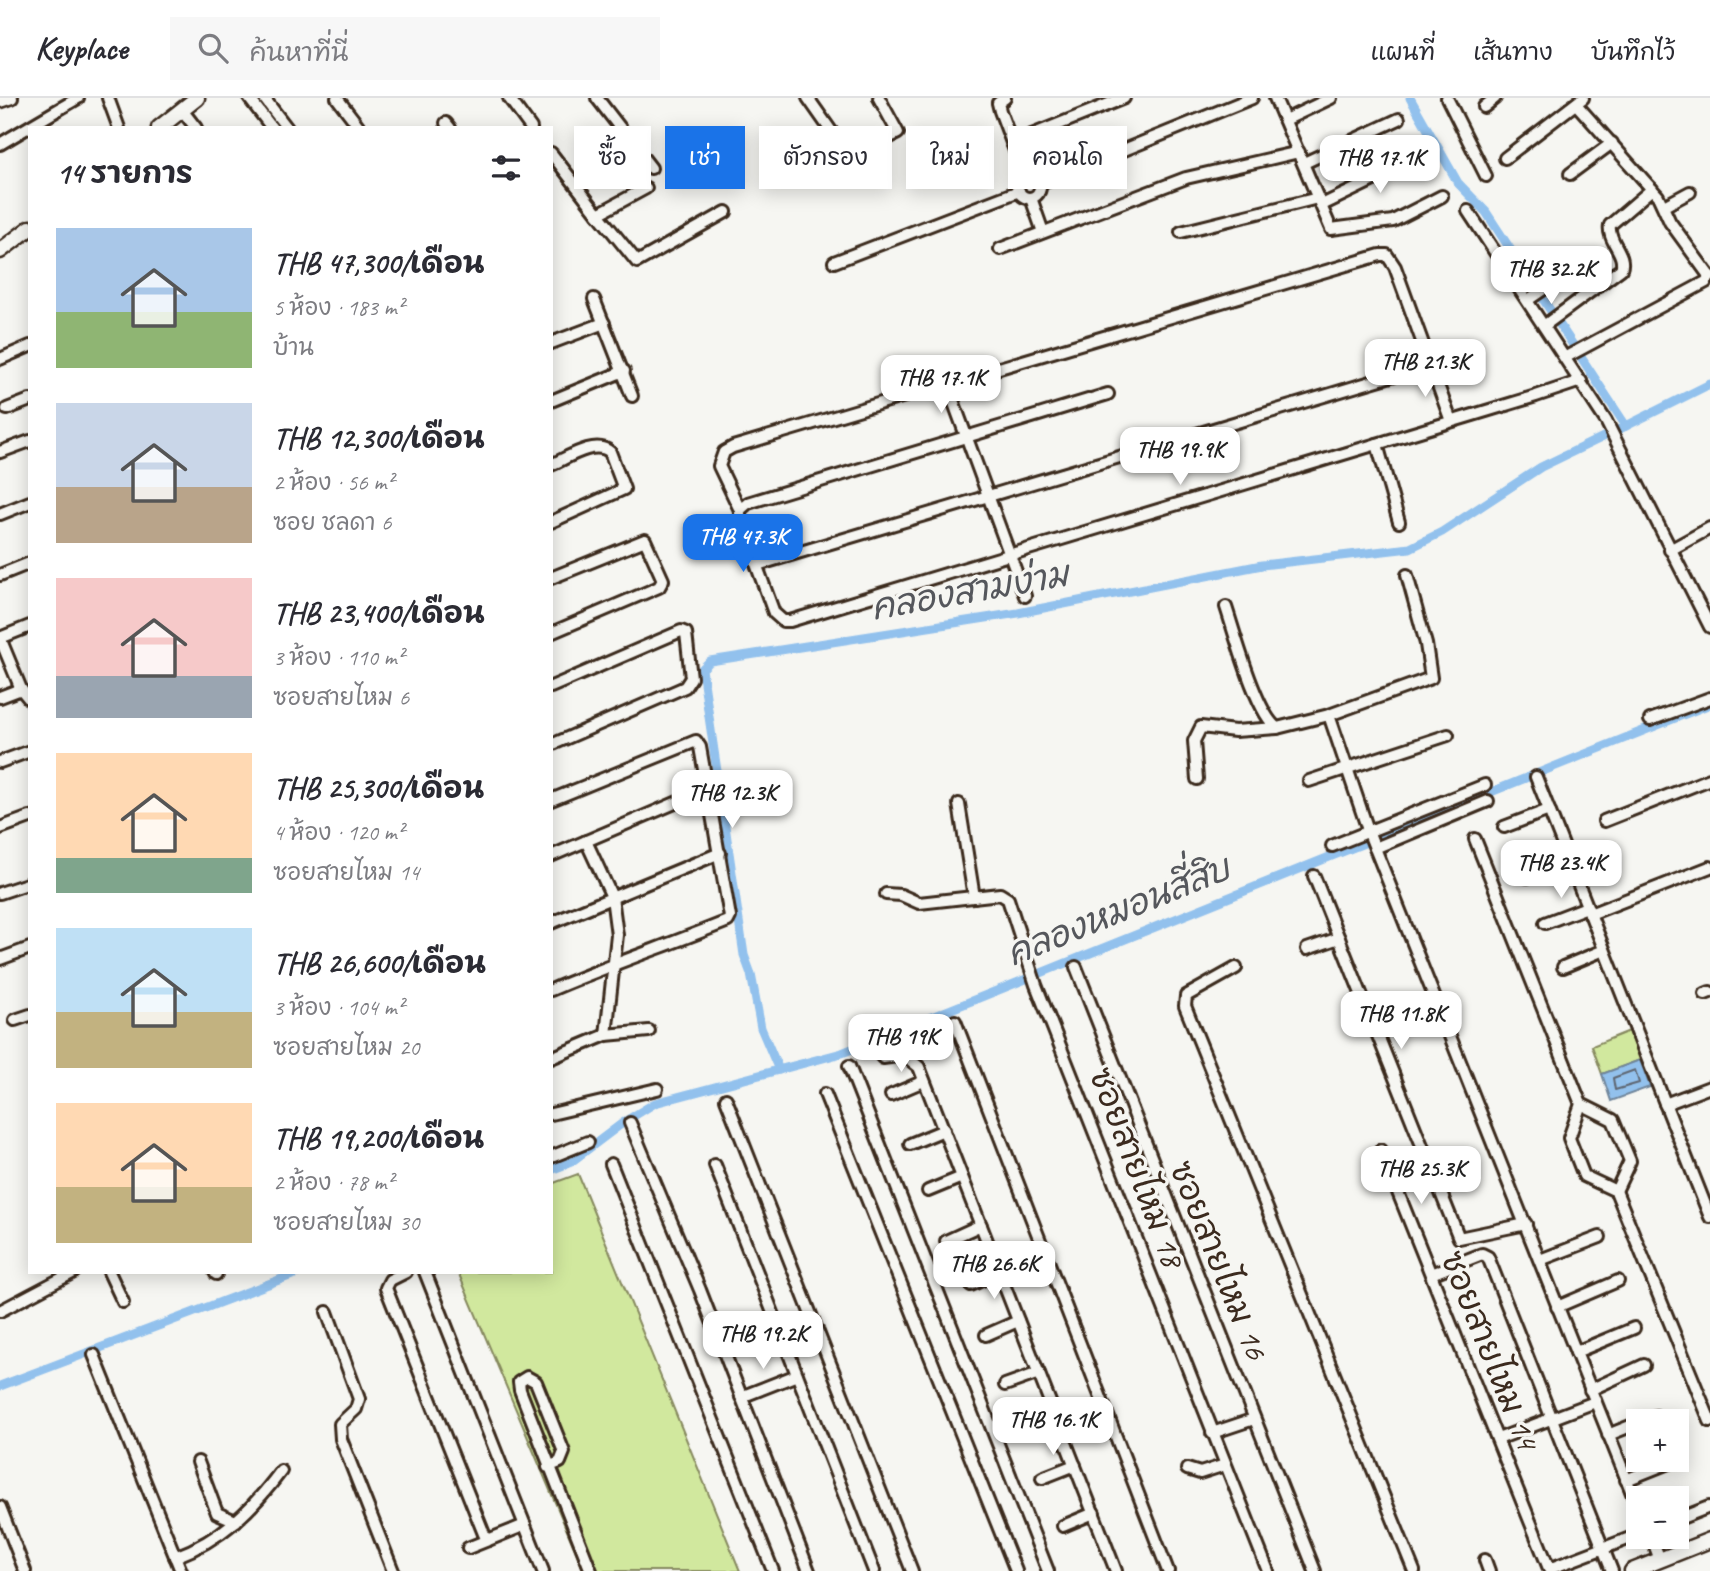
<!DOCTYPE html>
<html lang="th">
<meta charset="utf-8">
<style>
:root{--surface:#fff;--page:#f7f7f7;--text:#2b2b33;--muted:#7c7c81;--line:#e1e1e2;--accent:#1a73e8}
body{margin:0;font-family:Caveat,"Playpen Sans Thai",sans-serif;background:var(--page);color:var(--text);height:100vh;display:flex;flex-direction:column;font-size:26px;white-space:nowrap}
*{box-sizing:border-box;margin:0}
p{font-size:23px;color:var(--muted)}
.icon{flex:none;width:38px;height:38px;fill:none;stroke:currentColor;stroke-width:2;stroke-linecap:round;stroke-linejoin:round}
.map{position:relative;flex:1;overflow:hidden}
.panel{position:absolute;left:28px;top:28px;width:525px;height:1148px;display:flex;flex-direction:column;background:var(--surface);border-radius:0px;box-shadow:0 4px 18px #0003}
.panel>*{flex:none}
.guide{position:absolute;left:574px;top:28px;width:665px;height:63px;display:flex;gap:14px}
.tools{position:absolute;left:1626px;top:1311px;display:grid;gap:14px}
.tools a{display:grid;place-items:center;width:63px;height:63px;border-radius:0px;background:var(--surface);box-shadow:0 4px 18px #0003;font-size:35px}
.price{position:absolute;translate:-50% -60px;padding:0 16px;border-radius:14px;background:#fff;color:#222;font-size:23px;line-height:46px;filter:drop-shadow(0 2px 4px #0008)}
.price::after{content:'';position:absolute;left:50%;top:42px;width:21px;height:16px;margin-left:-10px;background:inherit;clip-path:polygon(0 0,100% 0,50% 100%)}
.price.current{background:var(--accent);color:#fff}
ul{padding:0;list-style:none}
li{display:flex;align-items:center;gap:21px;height:175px;padding:0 28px}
li span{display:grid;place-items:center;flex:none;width:196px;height:140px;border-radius:0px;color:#555}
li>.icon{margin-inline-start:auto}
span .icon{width:84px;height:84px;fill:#fffc;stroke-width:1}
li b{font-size:30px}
h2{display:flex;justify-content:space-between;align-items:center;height:84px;padding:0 28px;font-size:30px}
.tag{padding:0 24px;border-radius:0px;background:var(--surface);box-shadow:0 4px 18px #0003;font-size:24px;line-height:63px}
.tag.current{background:var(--accent);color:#fff}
header{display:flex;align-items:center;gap:42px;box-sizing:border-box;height:98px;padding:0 35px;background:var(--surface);border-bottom:2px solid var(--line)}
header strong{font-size:33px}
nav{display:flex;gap:38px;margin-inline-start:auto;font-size:24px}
.search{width:490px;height:63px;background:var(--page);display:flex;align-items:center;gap:18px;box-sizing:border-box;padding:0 24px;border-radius:0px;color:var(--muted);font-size:26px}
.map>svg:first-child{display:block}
.green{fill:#d1e89e;stroke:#86895e;stroke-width:2}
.water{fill:#92c1ed;stroke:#6f859a;stroke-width:2}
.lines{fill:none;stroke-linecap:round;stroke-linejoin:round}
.shore{stroke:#5e6671;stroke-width:2}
.canal{stroke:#92c1ed;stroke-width:9}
.street-casing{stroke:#3b2a1e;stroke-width:16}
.secondary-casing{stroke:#3b2a1e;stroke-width:19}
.street{stroke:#f6f6f2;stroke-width:10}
.secondary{stroke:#f6f6f2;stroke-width:14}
.labels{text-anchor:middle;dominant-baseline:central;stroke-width:7;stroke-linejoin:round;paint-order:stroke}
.street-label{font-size:33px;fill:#3b2a1e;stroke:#f6f6f2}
.water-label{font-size:35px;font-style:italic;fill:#55575c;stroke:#f6f6f2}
</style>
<header>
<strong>Keyplace</strong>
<div class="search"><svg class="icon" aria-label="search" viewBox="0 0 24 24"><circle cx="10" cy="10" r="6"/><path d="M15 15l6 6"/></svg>ค้นหาที่นี่</div>
<nav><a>แผนที่</a><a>เส้นทาง</a><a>บันทึกไว้</a></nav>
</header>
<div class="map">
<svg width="1710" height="1473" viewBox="0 0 1710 1473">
<rect width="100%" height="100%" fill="#f6f6f2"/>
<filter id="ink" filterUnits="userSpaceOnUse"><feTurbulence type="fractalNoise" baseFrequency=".0143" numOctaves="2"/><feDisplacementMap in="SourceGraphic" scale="14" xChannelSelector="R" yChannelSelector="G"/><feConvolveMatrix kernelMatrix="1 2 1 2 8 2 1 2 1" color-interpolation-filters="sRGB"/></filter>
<g filter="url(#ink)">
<g class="green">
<polygon points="1629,933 1640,962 1602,976 1592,948"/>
<polygon points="578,1076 740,1473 584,1473 458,1174 551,1174 551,1086"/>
</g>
<polygon class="water" points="1640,962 1650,989 1611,1003 1602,976"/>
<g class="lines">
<polygon class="shore" points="1635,972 1639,985 1615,992 1613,980"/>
<g class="canal">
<polyline points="1410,0 1458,85 1486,114 1626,328 1710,286"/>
<polyline points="779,972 761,930 751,876 744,857 702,571 710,563 1018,515 1262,467 1410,450 1442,434 1541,369 1626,328"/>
<polyline points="551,1072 571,1064 624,1024 655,1005 842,955 1710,606"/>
<polyline points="0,1288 300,1174"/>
</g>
<g class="street-casing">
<g id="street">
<polyline points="108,0 119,30"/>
<polyline points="249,0 272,30"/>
<polyline points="264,0 287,30"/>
<polyline points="337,0 360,30"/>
<polyline points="509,0 531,30"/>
<polyline points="597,0 651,70"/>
<polyline points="808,0 848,57"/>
<polyline points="1005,0 998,5 1000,13 1025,79"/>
<polyline points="1275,0 1331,131 1393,123 1442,98"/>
<polyline points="1447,0 1486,78"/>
<polyline points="0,4 12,0"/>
<polyline points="1576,6 1658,98 1670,124 1710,179"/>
<polyline points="1484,9 1495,0"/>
<polyline points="182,12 196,30"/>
<polyline points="1285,22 1331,0"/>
<polyline points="446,25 450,30"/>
<polyline points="1012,45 1124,0"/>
<polyline points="0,46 78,0"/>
<polyline points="551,55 598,116 646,90"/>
<polyline points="1505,60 1583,0"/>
<polyline points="1304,65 1399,21"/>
<polyline points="1570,76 1612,45"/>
<circle cx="1029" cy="89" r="11"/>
<polyline points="808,80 898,35 879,0"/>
<polyline points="1040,86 1252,0"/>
<polyline points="1031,100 1043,134"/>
<polyline points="1322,107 1423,58"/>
<polyline points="1664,108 1690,94"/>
<polyline points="1468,113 1606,323 1710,529"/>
<polyline points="598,116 637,164 726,114"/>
<polyline points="1181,134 1318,100"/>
<polyline points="1000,151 1186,80 1299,54"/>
<polyline points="834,164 1019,93"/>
<polyline points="594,201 632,298"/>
<polyline points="1528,202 1570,173"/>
<path d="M1545,227l76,-56c6,-15 -14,-28 -11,-44l42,-36"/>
<polyline points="551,245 604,225"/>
<polyline points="1566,259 1706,184 1710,178"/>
<polyline points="0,261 30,248"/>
<polyline points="947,286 1025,498"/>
<polyline points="551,303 624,273"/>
<polyline points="7,311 30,302"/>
<polyline points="1451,323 1395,169 1387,157 1380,157 733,349 724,354 719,368 740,412 740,422 774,515 783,523 790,523 1536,298 1581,283"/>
<polyline points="1377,346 1399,424"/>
<polyline points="0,354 30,343"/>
<path d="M551,367c16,-7 44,-26 59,-13l14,37 -73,33"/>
<polyline points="740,412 748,405 1108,296"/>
<polyline points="0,416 30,404"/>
<polyline points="1670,452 1710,430"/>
<polyline points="757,467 1428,267"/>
<polyline points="0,477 30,465"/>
<polyline points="551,480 645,442 663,482 659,489 551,535"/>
<path d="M1226,509c9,27 30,106 51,121l52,-13 102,-37 -5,-34 -19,-69"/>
<polyline points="0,540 21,591 30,602"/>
<polyline points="0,540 30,528"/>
<polyline points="551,589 681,533 686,535 691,580 685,589 551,647"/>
<polyline points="0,599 21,591"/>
<polyline points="1329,617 1369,735 1638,1410"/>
<polyline points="1650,622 1710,600"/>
<polyline points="0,664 30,653"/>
<polyline points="1536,679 1710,1119"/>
<polyline points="1197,681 1194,643 1201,629 1235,633 1277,630"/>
<polyline points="1309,683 1448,637"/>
<path d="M551,702l145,-59 4,6 30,170 -2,4c-59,24 -119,44 -177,69"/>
<polyline points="959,706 974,799"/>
<polyline points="1604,723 1710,681"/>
<polyline points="1504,729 1549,712"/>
<polyline points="0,730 30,719"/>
<polyline points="1475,741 1581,1006 1613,1022 1630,1063 1616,1093"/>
<polyline points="586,743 612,799 617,837 606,937"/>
<polyline points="1332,748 1485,687"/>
<polyline points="1375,750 1488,703"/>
<polyline points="551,758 708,691"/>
<polyline points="1314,778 1459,1140 1526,1126"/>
<polyline points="1527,779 1569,762"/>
<polyline points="0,795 30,785"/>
<polyline points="886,796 901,797 919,805 1000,796 1008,801 1036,887 1268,1473"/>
<polyline points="1590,816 1710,769"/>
<polyline points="551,825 720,755"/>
<polyline points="1545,825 1587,809"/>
<polyline points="1307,851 1339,840"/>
<polyline points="0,861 30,850"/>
<polyline points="1076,869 1315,1473"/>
<polyline points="1563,869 1604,852"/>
<polyline points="1236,870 1186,898 1185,908 1414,1473"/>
<polyline points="1705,896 1710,894"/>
<polyline points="15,922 30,917"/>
<polyline points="955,923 1168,1473"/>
<polyline points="874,950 883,960 904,957 919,969 1116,1473"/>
<polyline points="551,960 606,937 649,933"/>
<polyline points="849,968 1048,1473"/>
<polyline points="825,996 1016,1473"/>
<polyline points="891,997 924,983"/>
<polyline points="726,1001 912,1473"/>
<polyline points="1581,1006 1569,1040 1584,1078 1616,1093 1710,1323"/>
<polyline points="1665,1006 1710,989"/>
<polyline points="551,1016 657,991"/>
<polyline points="630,1025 700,1192 809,1473"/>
<polyline points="910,1046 944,1032"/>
<polyline points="1381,1052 1550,1473"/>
<polyline points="551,1059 588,1044"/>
<polyline points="611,1066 773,1473"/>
<polyline points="715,1067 874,1473"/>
<polyline points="928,1093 962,1079"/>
<polyline points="946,1143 981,1127"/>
<polyline points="1540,1162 1600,1139"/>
<polyline points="109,1174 123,1204"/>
<polyline points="215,1174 216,1176"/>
<polyline points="406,1174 390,1182 386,1190 484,1436 488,1442 525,1427"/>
<polyline points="425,1174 543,1473"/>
<polyline points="1431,1176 1482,1156 1488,1159 1612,1473"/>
<polyline points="971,1187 1000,1174"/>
<polyline points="1557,1209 1618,1183"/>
<polyline points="0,1213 74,1174"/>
<polyline points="327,1214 359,1301 356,1311 340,1326 341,1341 393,1473"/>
<polyline points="986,1237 1018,1223"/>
<polyline points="1576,1254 1634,1230"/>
<polyline points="94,1257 181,1473"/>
<polyline points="1005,1287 1039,1275"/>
<polyline points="1590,1292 1644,1267"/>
<polyline points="741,1299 797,1277"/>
<polyline points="1643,1323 1656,1318"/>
<polyline points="1022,1333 1056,1319"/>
<polyline points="1212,1335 1254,1321"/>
<polyline points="1608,1337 1638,1325"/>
<polyline points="1498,1341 1595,1304"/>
<polyline points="198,1364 217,1415 236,1423"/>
<polyline points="548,1369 560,1364 564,1354 536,1284 527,1279 519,1284 520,1292 591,1473"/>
<polyline points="1187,1371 1200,1375 1225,1367"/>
<polyline points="1042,1380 1075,1367"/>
<polyline points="1626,1382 1671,1364"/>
<polyline points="0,1409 25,1473"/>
<polyline points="1676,1422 1709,1409"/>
<polyline points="1063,1428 1094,1415"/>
<polyline points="1651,1438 1660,1462"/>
<polyline points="468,1450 488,1442"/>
<path d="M175,1459c46,-17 77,-47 106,-86"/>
<polyline points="1485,1462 1489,1473"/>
<polyline points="1549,1471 1638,1437"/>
</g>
</g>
<g class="secondary-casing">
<g id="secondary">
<polyline points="159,30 197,0"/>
<polyline points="0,153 30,130"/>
<polyline points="1632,1473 1710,1442"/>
</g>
</g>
<use href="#street" class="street"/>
<use href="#secondary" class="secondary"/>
</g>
</g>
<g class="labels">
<g class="street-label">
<text transform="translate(1137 1069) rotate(69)">ซอยสายไหม 18</text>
<text transform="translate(1219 1162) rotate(68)">ซอยสายไหม 16</text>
<text transform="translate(1490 1252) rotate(68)">ซอยสายไหม 14</text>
</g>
<g class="water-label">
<text transform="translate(970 493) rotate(-10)">คลองสามง่าม</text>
<text transform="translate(1118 813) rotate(-22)">คลองหมอนสี่สิบ</text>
</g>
</g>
</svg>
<div class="tools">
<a>+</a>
<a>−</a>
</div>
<b class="price" style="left:1380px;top:97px">THB 17.1K</b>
<b class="price" style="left:1551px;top:208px">THB 32.2K</b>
<b class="price" style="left:1425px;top:301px">THB 21.3K</b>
<b class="price" style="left:941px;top:317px">THB 17.1K</b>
<b class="price" style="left:1180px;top:389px">THB 19.9K</b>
<b class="price current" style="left:743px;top:476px">THB 47.3K</b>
<b class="price" style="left:732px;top:732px">THB 12.3K</b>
<b class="price" style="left:1561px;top:802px">THB 23.4K</b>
<b class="price" style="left:1401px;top:953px">THB 11.8K</b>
<b class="price" style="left:901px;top:976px">THB 19K</b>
<b class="price" style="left:1421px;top:1108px">THB 25.3K</b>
<b class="price" style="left:994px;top:1203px">THB 26.6K</b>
<b class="price" style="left:763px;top:1273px">THB 19.2K</b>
<b class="price" style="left:1053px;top:1359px">THB 16.1K</b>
<div class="guide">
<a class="tag">ซื้อ</a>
<a class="tag current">เช่า</a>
<a class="tag">ตัวกรอง</a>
<a class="tag">ใหม่</a>
<a class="tag">คอนโด</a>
</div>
<section class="panel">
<h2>14 รายการ<svg class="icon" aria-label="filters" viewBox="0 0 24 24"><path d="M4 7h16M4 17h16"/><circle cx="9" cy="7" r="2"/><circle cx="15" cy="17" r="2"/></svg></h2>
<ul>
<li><span style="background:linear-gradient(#a9c7e8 60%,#8fb573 0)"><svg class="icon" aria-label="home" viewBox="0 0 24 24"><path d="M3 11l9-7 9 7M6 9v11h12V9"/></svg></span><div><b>THB 47,300/เดือน</b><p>5 ห้อง · 183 m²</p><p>บ้าน</p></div></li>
<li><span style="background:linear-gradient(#c9d6e8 60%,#b9a48a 0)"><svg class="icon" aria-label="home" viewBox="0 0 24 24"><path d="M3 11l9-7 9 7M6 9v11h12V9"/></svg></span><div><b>THB 12,300/เดือน</b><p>2 ห้อง · 56 m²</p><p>ซอย ชลดา 6</p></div></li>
<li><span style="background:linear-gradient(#f6c9c9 70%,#9aa5b1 0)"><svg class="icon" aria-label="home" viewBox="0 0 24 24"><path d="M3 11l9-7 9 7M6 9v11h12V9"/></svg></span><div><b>THB 23,400/เดือน</b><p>3 ห้อง · 110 m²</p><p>ซอยสายไหม 6</p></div></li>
<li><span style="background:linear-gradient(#ffd9b3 75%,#7fa58c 0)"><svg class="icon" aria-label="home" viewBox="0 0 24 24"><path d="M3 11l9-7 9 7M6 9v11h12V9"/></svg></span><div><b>THB 25,300/เดือน</b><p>4 ห้อง · 120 m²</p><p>ซอยสายไหม 14</p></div></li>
<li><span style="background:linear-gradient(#bfe0f5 60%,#c2b280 0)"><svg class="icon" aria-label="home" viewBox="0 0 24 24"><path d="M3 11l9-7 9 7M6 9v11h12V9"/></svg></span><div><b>THB 26,600/เดือน</b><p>3 ห้อง · 104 m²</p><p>ซอยสายไหม 20</p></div></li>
<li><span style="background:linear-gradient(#ffd9b3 60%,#c2b280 0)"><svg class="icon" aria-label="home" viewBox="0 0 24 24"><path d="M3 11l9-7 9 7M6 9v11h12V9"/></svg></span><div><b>THB 19,200/เดือน</b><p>2 ห้อง · 78 m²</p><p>ซอยสายไหม 30</p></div></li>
</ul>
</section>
</div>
